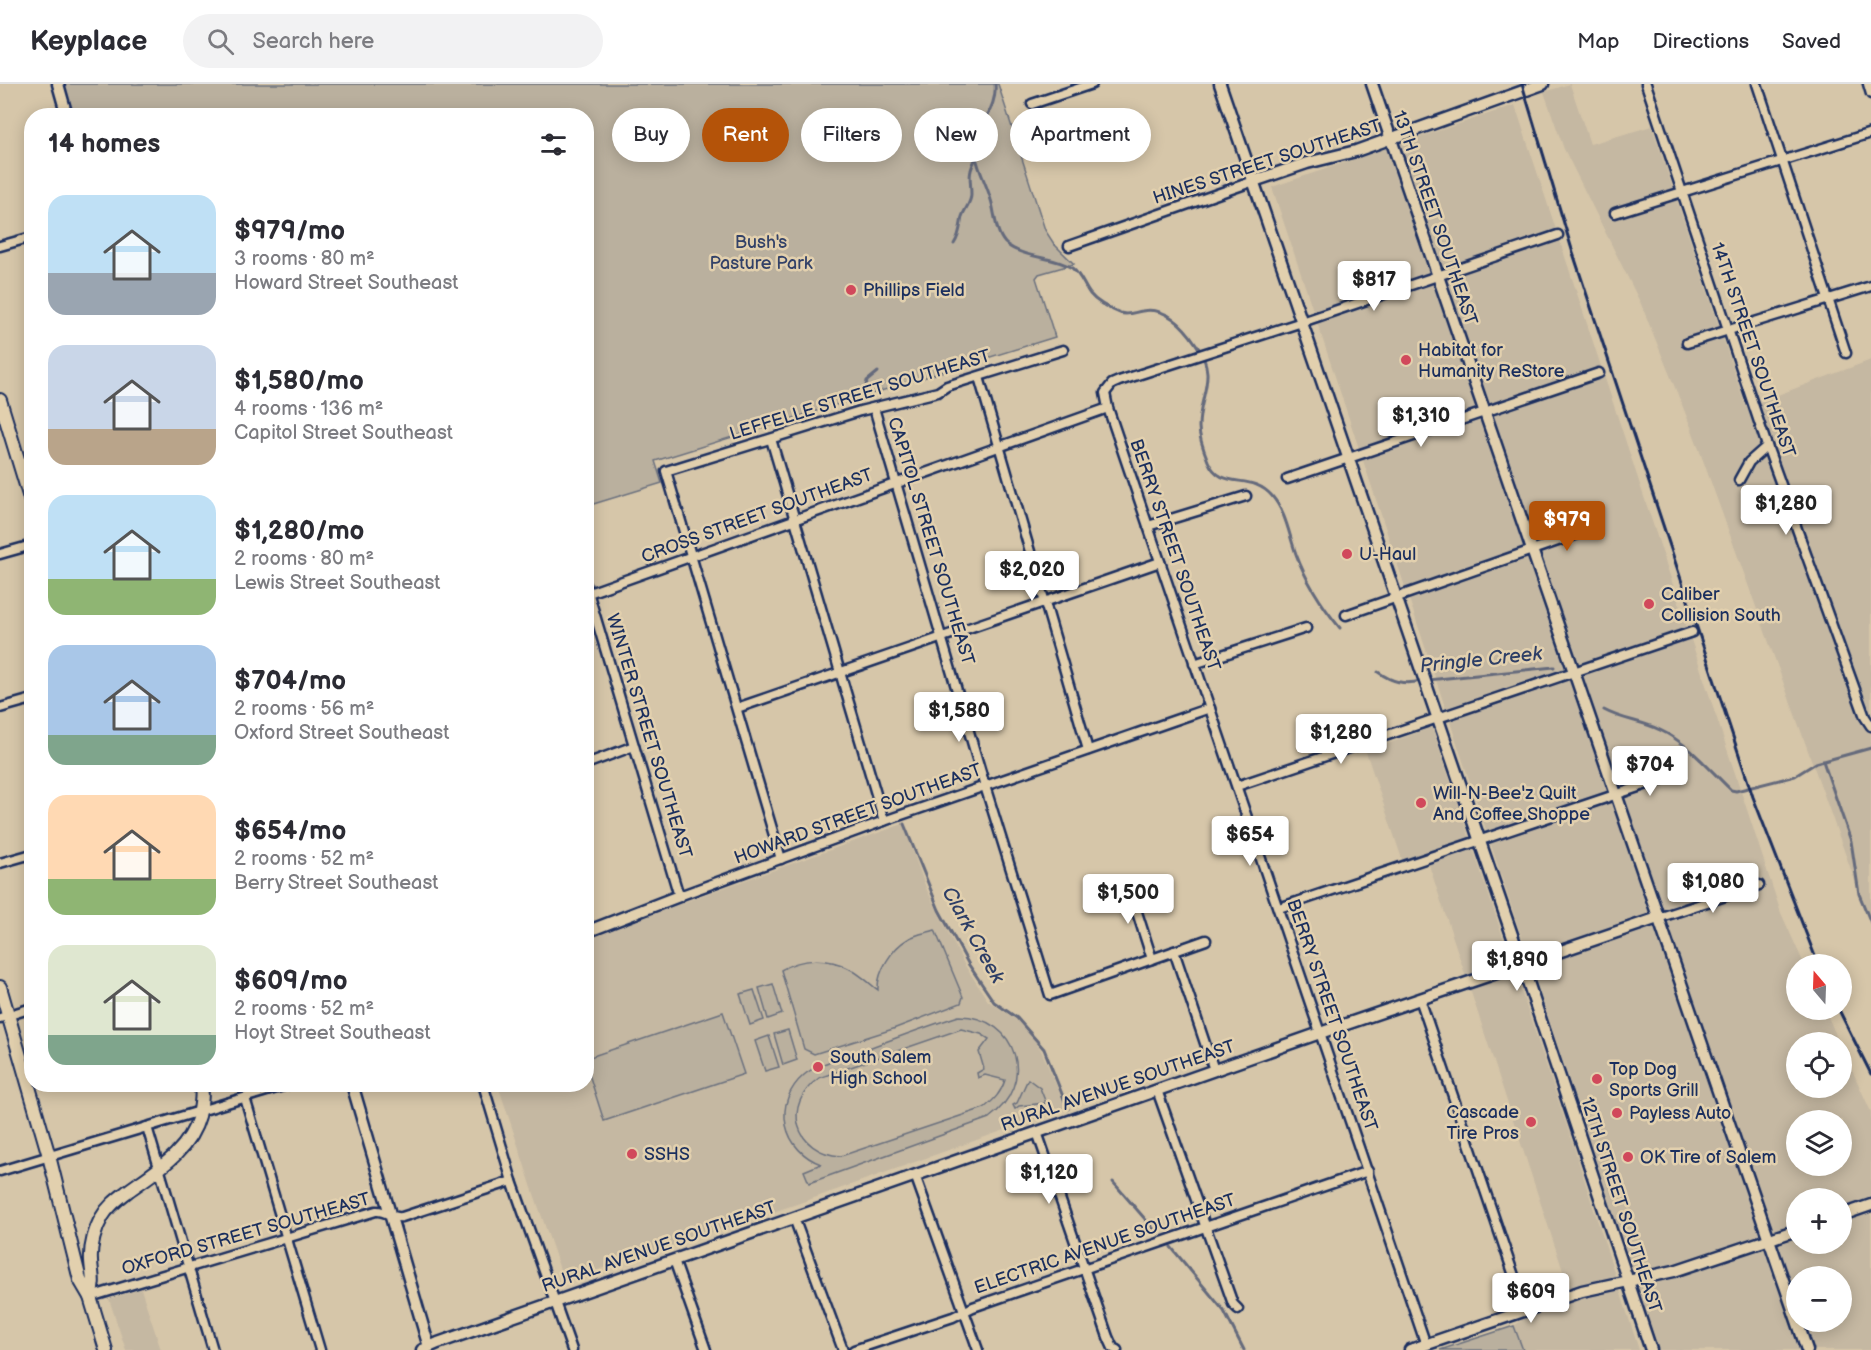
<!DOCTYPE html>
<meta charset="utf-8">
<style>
:root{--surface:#fff;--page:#f2f2f3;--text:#2b2b33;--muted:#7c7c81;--line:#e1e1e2;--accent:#b45309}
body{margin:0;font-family:"Balsamiq Sans",sans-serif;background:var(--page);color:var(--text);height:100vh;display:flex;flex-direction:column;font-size:22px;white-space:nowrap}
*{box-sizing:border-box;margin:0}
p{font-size:20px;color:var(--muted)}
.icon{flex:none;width:33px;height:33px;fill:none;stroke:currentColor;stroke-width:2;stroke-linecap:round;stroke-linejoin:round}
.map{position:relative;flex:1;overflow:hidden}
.drawer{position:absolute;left:24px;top:24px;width:570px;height:984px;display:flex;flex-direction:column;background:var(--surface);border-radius:24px;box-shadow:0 3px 15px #0003}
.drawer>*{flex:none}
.guide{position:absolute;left:612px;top:24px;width:570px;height:54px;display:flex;gap:12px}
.needle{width:39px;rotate:341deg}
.tools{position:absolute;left:1786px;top:870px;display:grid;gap:12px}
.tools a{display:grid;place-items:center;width:66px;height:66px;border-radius:50%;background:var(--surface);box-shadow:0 3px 15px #0003;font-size:30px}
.price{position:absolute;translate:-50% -51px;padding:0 14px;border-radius:6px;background:#fff;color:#222;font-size:20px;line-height:39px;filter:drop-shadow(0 2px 3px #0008)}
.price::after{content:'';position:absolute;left:50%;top:36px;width:18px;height:14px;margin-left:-9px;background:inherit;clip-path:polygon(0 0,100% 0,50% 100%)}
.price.active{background:var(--accent);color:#fff}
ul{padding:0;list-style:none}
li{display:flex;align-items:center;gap:18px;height:150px;padding:0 24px}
li span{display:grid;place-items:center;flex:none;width:168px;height:120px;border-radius:18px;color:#555}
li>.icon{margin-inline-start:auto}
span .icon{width:72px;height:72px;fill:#fffc;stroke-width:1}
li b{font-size:26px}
h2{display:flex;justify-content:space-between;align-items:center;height:72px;padding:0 24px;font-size:26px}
.pill{padding:0 21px;border-radius:27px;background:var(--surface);box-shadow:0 3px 15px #0003;font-size:21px;line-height:54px}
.pill.active{background:var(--accent);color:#fff}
header{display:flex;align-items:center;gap:36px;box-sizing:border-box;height:84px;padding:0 30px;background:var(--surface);border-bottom:2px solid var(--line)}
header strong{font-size:28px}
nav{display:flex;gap:33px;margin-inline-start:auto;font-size:21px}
.search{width:420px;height:54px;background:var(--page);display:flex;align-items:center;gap:15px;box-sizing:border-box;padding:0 21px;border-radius:33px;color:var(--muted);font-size:22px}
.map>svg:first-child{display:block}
.built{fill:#c5b8a2;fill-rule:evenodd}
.green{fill:#bab09e;stroke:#6a707e;stroke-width:1.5;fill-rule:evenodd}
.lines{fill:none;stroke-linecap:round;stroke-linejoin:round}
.stream{stroke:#656b7c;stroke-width:3}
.minor-casing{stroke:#1b2f5e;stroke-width:13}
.tertiary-casing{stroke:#1b2f5e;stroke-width:15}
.secondary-casing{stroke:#1b2f5e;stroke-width:15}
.primary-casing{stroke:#1b2f5e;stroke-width:16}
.minor{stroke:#e2d0ae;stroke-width:8}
.tertiary{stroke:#e2d0ae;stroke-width:10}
.secondary{stroke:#e2d0ae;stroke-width:10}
.primary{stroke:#e2d0ae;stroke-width:12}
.rail{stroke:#1b2f5e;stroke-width:3}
.poi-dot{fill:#d1495b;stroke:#e2d0ae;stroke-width:2}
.labels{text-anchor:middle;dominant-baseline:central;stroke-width:5;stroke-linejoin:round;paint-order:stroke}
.street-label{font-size:18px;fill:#1b2f5e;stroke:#e2d0ae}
.park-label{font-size:18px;fill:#334268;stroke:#e2d0ae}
.poi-label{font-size:18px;fill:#1b2f5e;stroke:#e2d0ae;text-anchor:start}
.water-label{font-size:20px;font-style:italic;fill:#2d3e66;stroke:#e2d0ae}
</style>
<header>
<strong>Keyplace</strong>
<div class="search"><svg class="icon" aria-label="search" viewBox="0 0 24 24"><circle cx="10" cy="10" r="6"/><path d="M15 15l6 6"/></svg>Search here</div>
<nav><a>Map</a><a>Directions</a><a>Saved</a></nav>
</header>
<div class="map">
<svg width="1871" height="1266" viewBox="0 0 1871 1266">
<rect width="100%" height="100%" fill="#d6c6a9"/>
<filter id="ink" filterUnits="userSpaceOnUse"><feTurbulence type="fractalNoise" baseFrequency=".0167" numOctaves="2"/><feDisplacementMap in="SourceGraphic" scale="12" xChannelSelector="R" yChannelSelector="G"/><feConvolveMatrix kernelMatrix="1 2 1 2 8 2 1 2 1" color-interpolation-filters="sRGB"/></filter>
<g filter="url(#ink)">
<g class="built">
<polygon points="1570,0 1590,60 1652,42 1746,323 1871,276 1871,841 1691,343 1641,220 1564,65 1544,8"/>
<path d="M1515,21l266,808 23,51h-7v46h28l14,32h-42v46h45v-40l29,64v238h-212l-387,-1163zM1797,1036h45v46h-45zM1797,1114h45v46h-45zM1797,1192h45v46h-45z"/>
<polygon points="1432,643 1573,1060 1639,1266 1523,1266 1514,1242 1568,1202 1428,778 1406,787 1366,668"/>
<polygon points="903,740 926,804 964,880 988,917 1015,935 1029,948 1041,966 1066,1024 797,1120 564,1197 532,1104 498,1001 586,1000 587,856 695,814"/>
<polygon points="141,1205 161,1266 126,1266 109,1215"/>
</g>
<g class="green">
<polygon points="63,0 998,0 1045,146 1054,160 1074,180 1039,190 1036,194 1055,253 655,377 662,399 587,422 586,32 72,31"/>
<path d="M935,846l28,67 -2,6 -68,26 -79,25 -10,-5 -23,-79c19,-12 47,-13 67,-2 11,5 21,15 30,22 -1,-18 14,-42 30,-51 8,-5 18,-6 27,-9z"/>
<polygon points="773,900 782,930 768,935 759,904"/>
<polygon points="754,906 764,936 750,941 740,910"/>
<polygon points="723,928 744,990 604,1037 587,984 587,974"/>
<path d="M959,932c60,1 78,68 30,102l-180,65 -5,-12 17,-7c-17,-6 -31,-20 -35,-39 -4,-19 3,-37 18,-50 13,-11 34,-16 50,-22 35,-12 70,-26 105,-37zM961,945l20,5 8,5 -10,13 5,17 -7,4 1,5 7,-3 20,5c-4,13 -11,20 -21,28l-143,48c-46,-3 -60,-51 -22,-78z"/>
<polygon points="788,946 797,976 783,981 774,950"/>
<polygon points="769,952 779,983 765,987 755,957"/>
<polygon points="1028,995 1040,1004 1046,1019 1019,1022 1015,1025 1013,1021 1017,1019"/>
<polygon points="1514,1242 1523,1266 1440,1266"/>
</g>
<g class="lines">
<g class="stream">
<path d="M995,0c3,27 -23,46 -19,73 3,15 11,28 15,43 4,12 4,32 14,43 2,2 8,6 11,7 18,9 39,7 56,18 9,7 12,18 18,26 7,9 20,15 30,19 8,3 15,-1 22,-2 24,-5 42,15 54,33 23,33 3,50 3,83 0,11 5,24 9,34 13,31 43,10 64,35 14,16 17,39 24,58 10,27 26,52 44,74"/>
<path d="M954,160c6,-9 6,-17 8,-27 2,-7 9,-14 9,-22 0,-17 -4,-20 5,-37"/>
<polyline points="864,310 867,297 878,288"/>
<path d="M1378,588c14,10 26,13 43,9"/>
<polyline points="1428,596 1554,583"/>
<path d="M1604,626c18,10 38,11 56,20 28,13 49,39 71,60l5,1 59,-15 21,-13 7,-2 28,80 8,53 12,29"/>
<polyline points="1824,677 1871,664"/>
<polyline points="904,740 939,826 969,881 994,918 1017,934 1044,965 1068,1025"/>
<polyline points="1113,1098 1158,1150"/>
<polyline points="1171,1163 1224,1227 1244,1266"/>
</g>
<g class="minor-casing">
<g id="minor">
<polyline points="1646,0 1767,362 1865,633 1871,642"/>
<polyline points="1757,0 1846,269"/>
<polyline points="1868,0 1871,10"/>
<polyline points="1032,20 1092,0"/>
<polyline points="1615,129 1871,49"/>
<polyline points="0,162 32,153"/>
<polyline points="1069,162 1254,97"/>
<polyline points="1687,259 1871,202"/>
<polyline points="979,293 1088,666"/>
<polyline points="874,324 985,702 1050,911 1206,856"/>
<polyline points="771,355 884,737"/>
<polyline points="1287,395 1599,289"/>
<polyline points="1739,396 1749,378 1767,362"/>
<polyline points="1148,442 1246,412"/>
<polyline points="0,470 32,461"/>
<polyline points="586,501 679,812 884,737 1210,624"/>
<polyline points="586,510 1108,324"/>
<polyline points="1346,531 1595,444"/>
<polyline points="1194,580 1306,544"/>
<polyline points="0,624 32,615"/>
<polyline points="737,624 1160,478"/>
<polyline points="586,680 634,662"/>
<polyline points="1237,702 1692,548"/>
<polyline points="781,775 666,387 860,327 938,308 947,302 1063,266"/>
<polyline points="0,779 32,770"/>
<polyline points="1128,800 1152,875"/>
<polyline points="1279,824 1677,690"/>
<polyline points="1658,834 1759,801"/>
<polyline points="1174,867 1214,986"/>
<polyline points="1420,915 1526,1227"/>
<polyline points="0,934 32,924"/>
<polyline points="483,1000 512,1097 572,1266"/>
<polyline points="1157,1006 1233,1220 1238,1225"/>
<polyline points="245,1014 320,1266"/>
<polyline points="147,1043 213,1266"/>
<polyline points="1037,1048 1108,1253 1113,1264 1117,1266"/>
<polyline points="0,1087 290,1000"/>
<polyline points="915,1091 978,1266"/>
<polyline points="794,1134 843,1266"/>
<polyline points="674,1176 706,1266"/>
<path d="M90,1213l286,-86c10,-1 17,8 26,6l110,-36"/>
<polyline points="1426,1261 1148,442 1108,324 1105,309 1112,300 1119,297 1302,238 1558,151"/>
<polyline points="854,1266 953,1233 973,1223 1368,1087"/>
</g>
</g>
<g class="tertiary-casing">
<g id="tertiary">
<polyline points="58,0 67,32"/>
<polyline points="1254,97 1307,79 1356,67 1543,0"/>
<polyline points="586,848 679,812"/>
<polyline points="352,1000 429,1263"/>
<polyline points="1842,1131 1871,1121"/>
<polyline points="422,1266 438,1259 1320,949 1658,834"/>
<polyline points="1410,1266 1582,1207 1674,1187 1797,1146"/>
</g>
</g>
<g class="secondary-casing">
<g id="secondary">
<polyline points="1220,0 1522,880 1651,1266"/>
<polyline points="1372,0 1807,1266"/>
</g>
</g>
<g class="primary-casing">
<g id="primary">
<polyline points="0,316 32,421"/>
<polyline points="0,903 49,1072 80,1196 90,1213 106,1266"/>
<path d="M90,1213c5,-17 2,-20 1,-36 -1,-15 4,-32 11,-44 6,-11 16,-18 26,-26 29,-21 61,-39 71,-75 2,-11 4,-20 2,-32"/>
</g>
</g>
<use href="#minor" class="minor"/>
<use href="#tertiary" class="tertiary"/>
<use href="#secondary" class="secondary"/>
<use href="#primary" class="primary"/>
<g class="rail">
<polyline points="1522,0 1573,169 1753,713 1818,880"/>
<polyline points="1839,926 1871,990"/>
</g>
</g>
</g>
<g class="poi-dot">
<circle cx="851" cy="206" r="6"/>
<circle cx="1406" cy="276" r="6"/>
<circle cx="1347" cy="470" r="6"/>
<circle cx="1649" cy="520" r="6"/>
<circle cx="1421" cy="719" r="6"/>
<circle cx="818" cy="983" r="6"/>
<circle cx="1597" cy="995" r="6"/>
<circle cx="1617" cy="1029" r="6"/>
<circle cx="1531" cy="1038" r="6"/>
<circle cx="632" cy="1070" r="6"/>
<circle cx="1628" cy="1073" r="6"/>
</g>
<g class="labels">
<g class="street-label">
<text transform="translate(1267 78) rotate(-18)">HINES STREET SOUTHEAST</text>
<text transform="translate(1435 134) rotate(71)">13TH STREET SOUTHEAST</text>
<text transform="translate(1753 266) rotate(71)">14TH STREET SOUTHEAST</text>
<text transform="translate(860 311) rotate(-17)">LEFFELLE STREET SOUTHEAST</text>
<text transform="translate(757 432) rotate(-20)">CROSS STREET SOUTHEAST</text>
<text transform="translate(931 457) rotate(73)">CAPITOL STREET SOUTHEAST</text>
<text transform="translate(1175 471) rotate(71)">BERRY STREET SOUTHEAST</text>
<text transform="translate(649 652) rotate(73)">WINTER STREET SOUTHEAST</text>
<text transform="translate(858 730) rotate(-20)">HOWARD STREET SOUTHEAST</text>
<text transform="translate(1332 931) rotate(71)">BERRY STREET SOUTHEAST</text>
<text transform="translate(1118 1002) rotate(-19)">RURAL AVENUE SOUTHEAST</text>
<text transform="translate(1621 1121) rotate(72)">12TH STREET SOUTHEAST</text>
<text transform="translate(246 1150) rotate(-16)">OXFORD STREET SOUTHEAST</text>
<text transform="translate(1105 1160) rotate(-19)">ELECTRIC AVENUE SOUTHEAST</text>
<text transform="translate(659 1163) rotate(-19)">RURAL AVENUE SOUTHEAST</text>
</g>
<g class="park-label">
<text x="761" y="158">Bush's<tspan x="761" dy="21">Pasture Park</tspan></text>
</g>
<g class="poi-label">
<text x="863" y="206">Phillips Field</text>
<text x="1418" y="266">Habitat for<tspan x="1418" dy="21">Humanity ReStore</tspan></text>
<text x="1359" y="470">U-Haul</text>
<text x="1661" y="510">Caliber<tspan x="1661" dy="21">Collision South</tspan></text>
<text x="1433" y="709">Will-N-Bee'z Quilt<tspan x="1433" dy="21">And Coffee Shoppe</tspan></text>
<text x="830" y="973">South Salem<tspan x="830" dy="21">High School</tspan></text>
<text x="1609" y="985">Top Dog<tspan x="1609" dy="21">Sports Grill</tspan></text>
<text x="1519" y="1028" text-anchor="end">Cascade<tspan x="1519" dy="21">Tire Pros</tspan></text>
<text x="1629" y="1029">Payless Auto</text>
<text x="644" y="1070">SSHS</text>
<text x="1640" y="1073">OK Tire of Salem</text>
</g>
<g class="water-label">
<text transform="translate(1481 576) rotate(-6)">Pringle Creek</text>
<text transform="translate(973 851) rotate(61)">Clark Creek</text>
</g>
</g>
</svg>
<div class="tools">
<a><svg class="needle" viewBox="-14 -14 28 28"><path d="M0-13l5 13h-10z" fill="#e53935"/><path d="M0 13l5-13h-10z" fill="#7c7c81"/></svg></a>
<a><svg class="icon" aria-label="locate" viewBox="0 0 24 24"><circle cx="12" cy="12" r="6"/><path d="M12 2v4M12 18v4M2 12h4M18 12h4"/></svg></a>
<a><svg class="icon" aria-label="layers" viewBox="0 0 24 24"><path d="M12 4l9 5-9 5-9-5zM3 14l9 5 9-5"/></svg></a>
<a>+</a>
<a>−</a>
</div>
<b class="price" style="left:1374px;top:228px">$817</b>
<b class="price" style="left:1421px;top:364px">$1,310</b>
<b class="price" style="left:1786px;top:452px">$1,280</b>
<b class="price active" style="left:1567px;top:468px">$979</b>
<b class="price" style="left:1032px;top:518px">$2,020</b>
<b class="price" style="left:959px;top:659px">$1,580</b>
<b class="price" style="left:1341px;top:681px">$1,280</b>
<b class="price" style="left:1650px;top:713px">$704</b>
<b class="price" style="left:1250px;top:783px">$654</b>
<b class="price" style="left:1713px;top:830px">$1,080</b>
<b class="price" style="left:1128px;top:841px">$1,500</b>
<b class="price" style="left:1517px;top:908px">$1,890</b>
<b class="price" style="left:1049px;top:1121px">$1,120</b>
<b class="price" style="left:1531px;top:1240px">$609</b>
<div class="guide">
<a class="pill">Buy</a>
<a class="pill active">Rent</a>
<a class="pill">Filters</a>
<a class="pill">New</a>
<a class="pill">Apartment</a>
</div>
<section class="drawer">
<h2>14 homes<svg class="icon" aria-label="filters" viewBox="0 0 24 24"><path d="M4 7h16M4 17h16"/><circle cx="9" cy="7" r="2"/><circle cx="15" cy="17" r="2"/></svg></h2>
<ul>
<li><span style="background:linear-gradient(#bfe0f5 65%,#9aa5b1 0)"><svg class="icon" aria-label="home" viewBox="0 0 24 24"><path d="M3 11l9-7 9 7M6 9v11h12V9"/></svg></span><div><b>$979/mo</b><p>3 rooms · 80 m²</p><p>Howard Street Southeast</p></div></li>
<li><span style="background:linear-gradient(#c9d6e8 70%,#b9a48a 0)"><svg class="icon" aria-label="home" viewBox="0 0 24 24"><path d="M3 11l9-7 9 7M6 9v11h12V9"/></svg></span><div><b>$1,580/mo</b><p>4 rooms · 136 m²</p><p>Capitol Street Southeast</p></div></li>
<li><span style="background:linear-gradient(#bfe0f5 70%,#8fb573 0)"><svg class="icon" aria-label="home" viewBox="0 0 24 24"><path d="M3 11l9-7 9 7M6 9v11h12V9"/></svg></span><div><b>$1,280/mo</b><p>2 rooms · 80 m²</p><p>Lewis Street Southeast</p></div></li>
<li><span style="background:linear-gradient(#a9c7e8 75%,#7fa58c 0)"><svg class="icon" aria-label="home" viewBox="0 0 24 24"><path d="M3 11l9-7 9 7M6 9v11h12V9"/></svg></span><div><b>$704/mo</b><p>2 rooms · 56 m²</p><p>Oxford Street Southeast</p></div></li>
<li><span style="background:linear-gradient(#ffd9b3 70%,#8fb573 0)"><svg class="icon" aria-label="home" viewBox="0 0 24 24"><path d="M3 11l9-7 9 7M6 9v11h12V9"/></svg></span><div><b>$654/mo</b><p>2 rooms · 52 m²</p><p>Berry Street Southeast</p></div></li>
<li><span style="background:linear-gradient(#dfe7d0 75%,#7fa58c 0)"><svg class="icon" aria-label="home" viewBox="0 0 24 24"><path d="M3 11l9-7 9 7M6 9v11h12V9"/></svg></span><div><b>$609/mo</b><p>2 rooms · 52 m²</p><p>Hoyt Street Southeast</p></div></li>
</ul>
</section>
</div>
